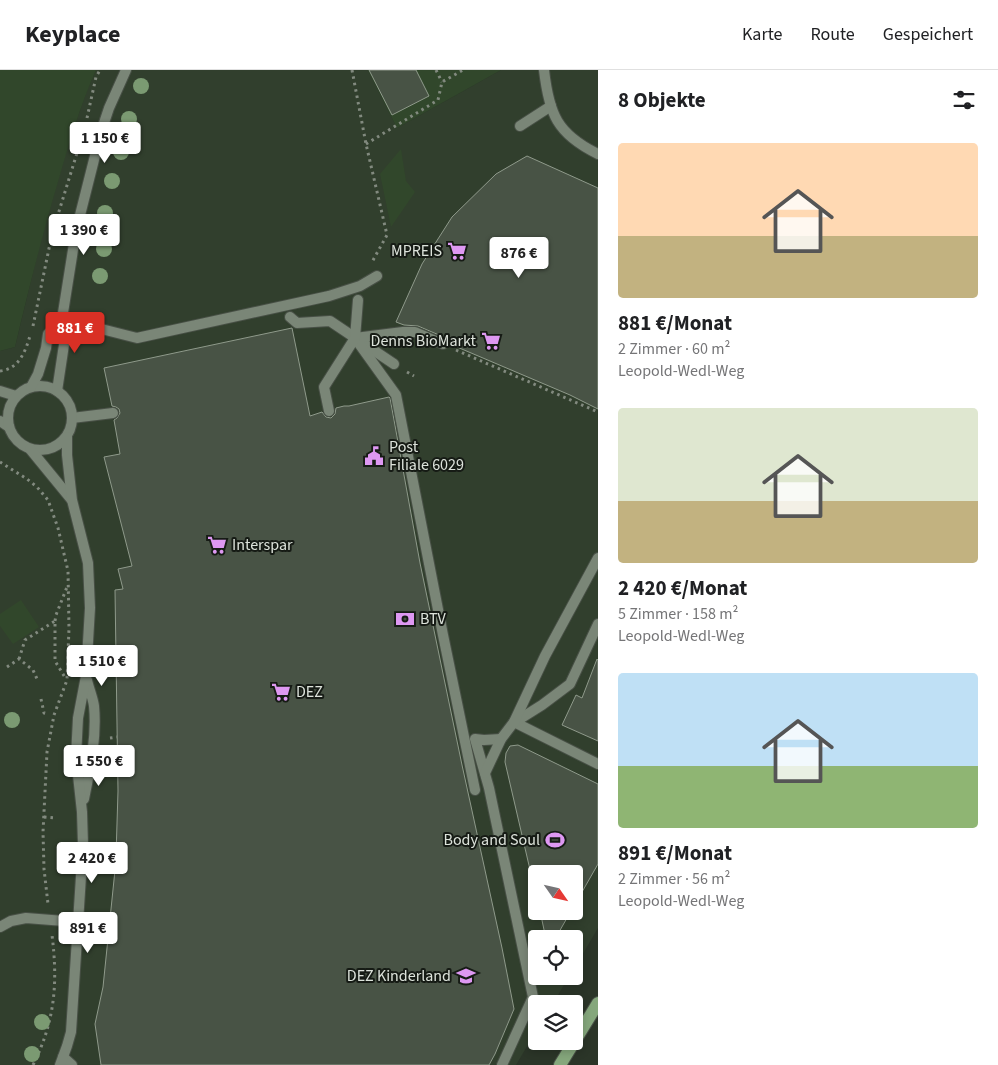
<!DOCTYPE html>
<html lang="de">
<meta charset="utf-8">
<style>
:root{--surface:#fff;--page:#f2f2f2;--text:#202124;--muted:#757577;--line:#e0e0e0;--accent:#d93025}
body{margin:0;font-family:"Source Sans 3",sans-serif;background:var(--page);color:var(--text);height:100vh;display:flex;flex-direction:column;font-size:19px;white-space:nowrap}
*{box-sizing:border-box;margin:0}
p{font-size:16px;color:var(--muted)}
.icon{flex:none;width:28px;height:28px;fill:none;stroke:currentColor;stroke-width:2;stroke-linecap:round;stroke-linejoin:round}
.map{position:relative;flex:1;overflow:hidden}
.sheet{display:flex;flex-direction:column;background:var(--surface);width:400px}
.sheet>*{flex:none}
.needle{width:32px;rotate:124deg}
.buttons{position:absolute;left:528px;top:795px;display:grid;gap:10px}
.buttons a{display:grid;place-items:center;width:55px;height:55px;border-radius:5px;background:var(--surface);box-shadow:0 2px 8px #0003;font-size:25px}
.price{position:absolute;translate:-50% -42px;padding:0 11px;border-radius:5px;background:#fff;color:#222;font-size:16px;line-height:32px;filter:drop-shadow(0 1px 2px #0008)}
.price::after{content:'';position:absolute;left:50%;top:30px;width:15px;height:11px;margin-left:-8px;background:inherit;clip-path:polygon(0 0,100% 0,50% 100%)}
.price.on{background:var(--accent);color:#fff}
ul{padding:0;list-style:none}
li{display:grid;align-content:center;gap:10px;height:265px;padding:0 20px}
li span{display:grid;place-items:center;height:155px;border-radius:5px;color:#555}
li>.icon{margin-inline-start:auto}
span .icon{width:90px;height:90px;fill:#fffc;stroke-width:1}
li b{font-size:21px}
h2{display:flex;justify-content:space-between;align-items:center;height:60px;padding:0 20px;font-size:21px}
header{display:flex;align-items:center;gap:30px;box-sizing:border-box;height:70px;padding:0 25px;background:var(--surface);border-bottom:1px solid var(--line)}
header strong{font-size:24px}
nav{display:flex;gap:28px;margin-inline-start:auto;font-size:18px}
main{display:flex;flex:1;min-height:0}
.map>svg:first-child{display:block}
.built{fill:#313f2d;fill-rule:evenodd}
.green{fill:#31472b}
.building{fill:#485345;stroke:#8f9a8b}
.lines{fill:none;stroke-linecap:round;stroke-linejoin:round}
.lane-casing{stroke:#485046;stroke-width:12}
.street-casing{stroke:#485046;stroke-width:12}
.primary-casing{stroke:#485046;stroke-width:14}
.path{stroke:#828a7f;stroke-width:3;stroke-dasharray:2.5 4;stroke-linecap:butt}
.lane{stroke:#7a8677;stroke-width:10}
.street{stroke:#7a8677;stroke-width:10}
.primary{stroke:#85a77c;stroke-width:12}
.tree{fill:#7b9a72}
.labels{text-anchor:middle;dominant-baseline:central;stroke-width:4;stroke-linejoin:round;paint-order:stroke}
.poi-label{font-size:16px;fill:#dde3db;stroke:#161b15;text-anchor:end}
</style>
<header>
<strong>Keyplace</strong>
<nav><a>Karte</a><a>Route</a><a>Gespeichert</a></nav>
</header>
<main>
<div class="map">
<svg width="598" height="995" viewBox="0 0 598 995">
<rect width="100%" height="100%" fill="#2b3528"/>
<path class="built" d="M96,0h272l29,58 104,-58h97v858l-24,41v-30h-38v37h33l-16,28h-17v27l-20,34h-516v-714l15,-4 26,-108 28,-97 18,-52zM536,804h38v37h-38z"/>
<g class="green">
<path d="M0,0h96c-16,36 -27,74 -38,112 -16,54 -30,110 -43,165l-15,4z"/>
<polygon points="368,0 501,0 397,58"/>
<polygon points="401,79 406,111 415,122 391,157 380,104"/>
<polygon points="21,530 39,557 13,574 0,556 0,544"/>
</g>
<g class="building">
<polygon points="369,0 416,0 429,26 392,45"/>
<polygon points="527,86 598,118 598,339 570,325 450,274 449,270 446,268 418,256 404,255 396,252 422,194 452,147 496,104"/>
<polygon points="292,258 310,346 322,342 326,347 331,348 335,344 336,338 344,336 349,336 389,327 390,328 420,493 462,695 502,878 514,939 495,984 489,995 101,995 95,954 103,917 115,800 121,797 123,793 120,788 116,786 118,721 115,520 123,519 118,499 132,496 104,387 120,384 114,350 117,348 120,343 119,339 116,337 112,336 104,298"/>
<polygon points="597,589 598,590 598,671 562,655 576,625 582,628"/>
<polygon points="518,675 598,714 598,794 574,836 574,804 531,804 505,692 506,683 510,676"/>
<polygon points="540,841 571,841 555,869 546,869"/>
</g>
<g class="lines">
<g class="lane-casing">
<g id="lane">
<path d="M544,0c5,44 13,64 54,84"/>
<polyline points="520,56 551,36"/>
<polyline points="62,249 137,268 329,226 360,216 377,206"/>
<polyline points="0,321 16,326"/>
<polyline points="72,348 113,343"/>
<polyline points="0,351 9,357"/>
<polyline points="514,652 598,694"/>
<polyline points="515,652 542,635 570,614 598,554"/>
<polyline points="501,669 484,670 475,669 489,718 533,927 502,995"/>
<polyline points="485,703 501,669 514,652 545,586 598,488"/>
<polyline points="81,790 116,793"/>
<polyline points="0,857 11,851 26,848 77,852"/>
<polyline points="63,987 72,995"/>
</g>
</g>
<g class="street-casing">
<g id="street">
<polyline points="290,247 297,253 330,251 394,294"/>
<polyline points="443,274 415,262 403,262 355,268 396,325 443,565 475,720"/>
<circle cx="40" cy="348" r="32"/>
<polyline points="31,317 38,304 46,278 48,264 62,249"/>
<polyline points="57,321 65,268 62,249 76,161 101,62 109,38 126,0"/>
<polyline points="329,341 324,317 355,268 358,230"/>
<polyline points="30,379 71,429"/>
<path d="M84,729c6,-30 13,-62 10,-93 -1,-8 -5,-17 -7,-26"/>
<polyline points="60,995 67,976 71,962 83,775 82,742 76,687 78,648 86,606 90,538 88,493 72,430 67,385 67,367"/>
</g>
</g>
<g class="primary-casing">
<polyline id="primary" points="560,995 598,933"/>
</g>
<g class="path">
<polyline points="352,0 366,74 387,165 372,192"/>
<polyline points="436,0 442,12"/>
<polyline points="87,48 96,7 100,0"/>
<polyline points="366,74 438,30 442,12 463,0"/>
<polyline points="33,256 52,164 77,83"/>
<polyline points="456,280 598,342"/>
<path d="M0,301c19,-2 25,-19 30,-35"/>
<polyline points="407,302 414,306"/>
<polyline points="0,392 27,409 37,417 48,430 58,458 68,501 69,558 67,610 54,645 47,682 43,762 44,799 48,834"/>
<polyline points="55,551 56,545 67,517"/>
<polyline points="19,589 25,570 55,551 55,591 66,609"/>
<polyline points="7,597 19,589 33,600 37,609"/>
<polyline points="41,629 44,643 48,644"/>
<polyline points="110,668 117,667"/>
<polyline points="44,747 55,748"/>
<path d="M33,995c22,-44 25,-82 19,-130"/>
</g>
<use href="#lane" class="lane"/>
<use href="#street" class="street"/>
<use href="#primary" class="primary"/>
</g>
<g class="tree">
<circle cx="141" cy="16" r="8"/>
<circle cx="129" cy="49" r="8"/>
<circle cx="121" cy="82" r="8"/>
<circle cx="112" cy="111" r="8"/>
<circle cx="105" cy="143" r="8"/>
<circle cx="104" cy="179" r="8"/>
<circle cx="100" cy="206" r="8"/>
<circle cx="12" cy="650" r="8"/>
<circle cx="42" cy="952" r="8"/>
<circle cx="32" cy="984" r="8"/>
</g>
<defs>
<g id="supermarket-bare" transform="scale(1.5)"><path d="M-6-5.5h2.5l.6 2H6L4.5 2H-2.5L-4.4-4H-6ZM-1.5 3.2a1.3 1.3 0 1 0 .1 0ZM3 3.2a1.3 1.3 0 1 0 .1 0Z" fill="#de98f2" stroke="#161b15" stroke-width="2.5" paint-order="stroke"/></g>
<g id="civic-bare" transform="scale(1.5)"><path d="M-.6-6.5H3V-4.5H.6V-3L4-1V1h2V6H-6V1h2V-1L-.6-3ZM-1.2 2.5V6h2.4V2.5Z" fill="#de98f2" stroke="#161b15" stroke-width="2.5" paint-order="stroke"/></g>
<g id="bank-bare" transform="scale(1.5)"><path d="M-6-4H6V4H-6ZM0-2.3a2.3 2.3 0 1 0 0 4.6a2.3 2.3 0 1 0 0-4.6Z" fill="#de98f2" stroke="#161b15" stroke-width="2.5" paint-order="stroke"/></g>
<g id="stadium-bare" transform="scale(1.5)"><path d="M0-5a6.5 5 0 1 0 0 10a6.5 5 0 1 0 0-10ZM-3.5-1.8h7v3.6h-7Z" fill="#de98f2" stroke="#161b15" stroke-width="2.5" paint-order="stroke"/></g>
<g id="school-bare" transform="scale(1.5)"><path d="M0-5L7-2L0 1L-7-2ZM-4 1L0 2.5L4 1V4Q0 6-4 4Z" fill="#de98f2" stroke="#161b15" stroke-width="2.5" paint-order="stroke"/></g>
</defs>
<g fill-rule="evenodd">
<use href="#supermarket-bare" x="457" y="181"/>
<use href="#supermarket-bare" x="491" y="271"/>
<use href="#civic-bare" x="374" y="386"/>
<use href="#supermarket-bare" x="217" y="475"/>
<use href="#bank-bare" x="405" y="549"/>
<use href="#supermarket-bare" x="281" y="622"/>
<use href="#stadium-bare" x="555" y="770"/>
<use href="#school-bare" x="466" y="906"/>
</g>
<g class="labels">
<g class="poi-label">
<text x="442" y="181">MPREIS</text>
<text x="476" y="271">Denns BioMarkt</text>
<text x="389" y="377" text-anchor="start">Post<tspan x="389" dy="18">Filiale 6029</tspan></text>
<text x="232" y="475" text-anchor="start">Interspar</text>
<text x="420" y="549" text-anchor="start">BTV</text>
<text x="296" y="622" text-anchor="start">DEZ</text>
<text x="540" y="770">Body and Soul</text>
<text x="451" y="906">DEZ Kinderland</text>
</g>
</g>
</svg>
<div class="buttons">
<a><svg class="needle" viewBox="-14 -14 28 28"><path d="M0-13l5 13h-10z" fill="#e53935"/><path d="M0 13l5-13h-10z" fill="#757577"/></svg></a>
<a><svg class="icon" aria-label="locate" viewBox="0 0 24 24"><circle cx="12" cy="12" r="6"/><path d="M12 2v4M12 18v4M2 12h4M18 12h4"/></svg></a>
<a><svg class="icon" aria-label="layers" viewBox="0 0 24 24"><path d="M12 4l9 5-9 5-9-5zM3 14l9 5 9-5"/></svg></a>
</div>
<b class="price" style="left:105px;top:94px">1 150 €</b>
<b class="price" style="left:84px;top:186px">1 390 €</b>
<b class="price" style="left:519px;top:209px">876 €</b>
<b class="price on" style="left:75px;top:284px">881 €</b>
<b class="price" style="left:102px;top:617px">1 510 €</b>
<b class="price" style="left:99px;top:717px">1 550 €</b>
<b class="price" style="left:92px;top:814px">2 420 €</b>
<b class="price" style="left:88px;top:884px">891 €</b>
</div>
<section class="sheet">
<h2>8 Objekte<svg class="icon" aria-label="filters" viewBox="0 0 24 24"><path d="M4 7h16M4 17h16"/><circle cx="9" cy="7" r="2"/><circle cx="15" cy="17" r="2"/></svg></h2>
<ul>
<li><span style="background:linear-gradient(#ffd9b3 60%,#c2b280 0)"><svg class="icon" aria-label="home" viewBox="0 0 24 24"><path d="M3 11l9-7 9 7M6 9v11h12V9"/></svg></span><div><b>881 €/Monat</b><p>2 Zimmer · 60 m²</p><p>Leopold-Wedl-Weg</p></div></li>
<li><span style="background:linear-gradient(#dfe7d0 60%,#c2b280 0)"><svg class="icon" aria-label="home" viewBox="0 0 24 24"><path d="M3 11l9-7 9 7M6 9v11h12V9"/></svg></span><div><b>2 420 €/Monat</b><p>5 Zimmer · 158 m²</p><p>Leopold-Wedl-Weg</p></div></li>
<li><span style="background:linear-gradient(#bfe0f5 60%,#8fb573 0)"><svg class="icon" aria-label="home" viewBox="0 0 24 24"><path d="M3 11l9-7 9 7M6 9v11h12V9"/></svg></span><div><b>891 €/Monat</b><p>2 Zimmer · 56 m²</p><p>Leopold-Wedl-Weg</p></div></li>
</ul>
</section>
</main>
